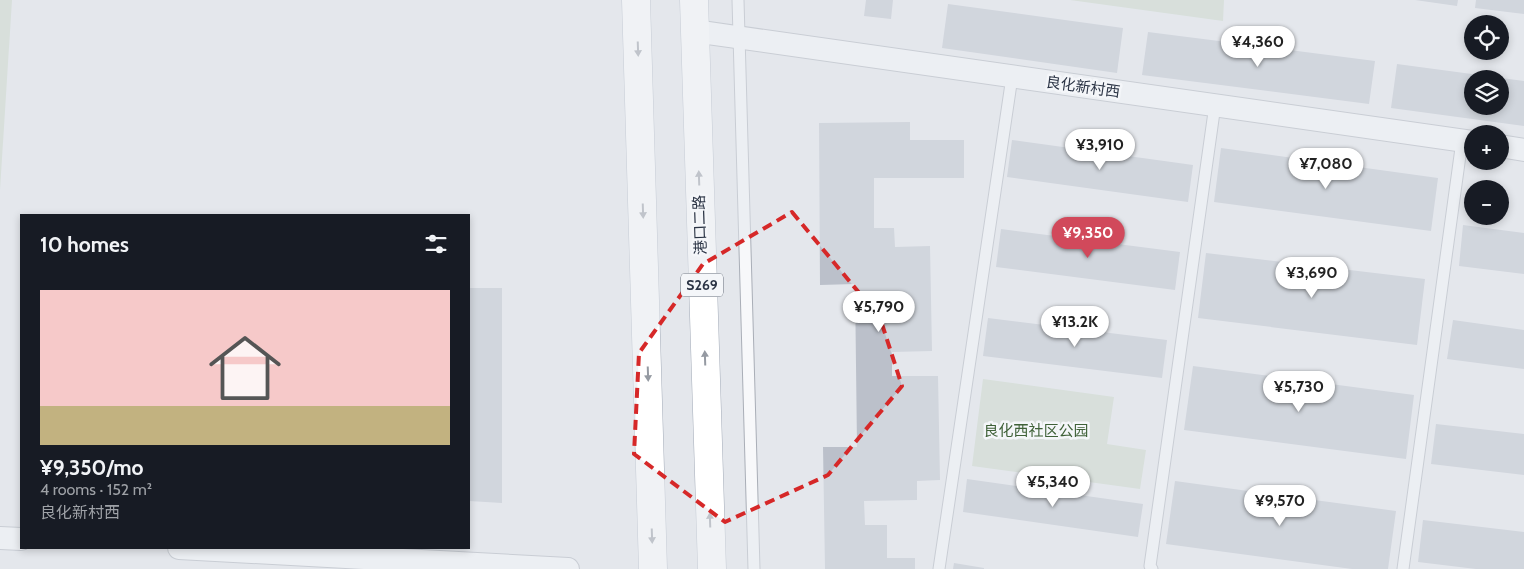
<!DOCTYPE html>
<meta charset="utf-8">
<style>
:root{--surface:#171b24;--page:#242831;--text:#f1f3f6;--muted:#9ea1a6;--line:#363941;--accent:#d1495b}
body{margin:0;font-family:Cabin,"Noto Sans SC",sans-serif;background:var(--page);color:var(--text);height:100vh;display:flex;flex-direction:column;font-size:19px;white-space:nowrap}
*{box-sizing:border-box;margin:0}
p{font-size:16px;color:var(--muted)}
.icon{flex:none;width:28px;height:28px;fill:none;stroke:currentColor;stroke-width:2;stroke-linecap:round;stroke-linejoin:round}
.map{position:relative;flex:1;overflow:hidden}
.side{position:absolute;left:20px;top:214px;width:450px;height:335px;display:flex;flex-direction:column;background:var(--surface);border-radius:0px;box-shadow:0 2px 8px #0003}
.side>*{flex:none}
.tools{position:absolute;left:1464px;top:15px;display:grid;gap:10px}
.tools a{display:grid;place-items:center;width:45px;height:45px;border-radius:50%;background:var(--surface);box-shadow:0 2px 8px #0003;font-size:25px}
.price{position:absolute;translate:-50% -42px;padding:0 11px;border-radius:18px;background:#fff;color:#222;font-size:16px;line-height:32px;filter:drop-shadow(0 1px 2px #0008)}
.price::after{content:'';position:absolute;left:50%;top:30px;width:15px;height:11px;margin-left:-8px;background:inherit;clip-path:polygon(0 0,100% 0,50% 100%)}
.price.selected{background:var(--accent);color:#fff}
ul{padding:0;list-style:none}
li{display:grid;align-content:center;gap:10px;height:265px;padding:0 20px}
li+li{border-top:1px solid var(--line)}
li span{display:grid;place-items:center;height:155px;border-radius:0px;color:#555}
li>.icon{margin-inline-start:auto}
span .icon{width:90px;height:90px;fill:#fffc;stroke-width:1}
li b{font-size:21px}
h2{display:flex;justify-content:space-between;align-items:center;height:60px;padding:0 20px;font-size:21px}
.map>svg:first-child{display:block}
.green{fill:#c9d6c5}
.building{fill:#bbc0ca;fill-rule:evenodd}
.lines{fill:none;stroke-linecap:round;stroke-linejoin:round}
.lane-casing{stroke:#a9aeb7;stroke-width:13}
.street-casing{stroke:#a9aeb7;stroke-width:24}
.primary-casing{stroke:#a3abb8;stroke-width:29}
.lane{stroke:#f7f8fa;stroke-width:11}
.street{stroke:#f7f8fa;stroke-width:22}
.primary{stroke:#fff;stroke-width:28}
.oneway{fill:#959aa2}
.marked{fill:none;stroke:#d62828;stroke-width:4;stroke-dasharray:10 6;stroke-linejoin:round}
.labels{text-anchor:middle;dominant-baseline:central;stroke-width:5;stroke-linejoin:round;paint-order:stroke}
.shield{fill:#f4f6f9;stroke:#676e7b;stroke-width:1}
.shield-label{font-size:14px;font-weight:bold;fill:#2b3445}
.street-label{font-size:15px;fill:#2b3445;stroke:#f4f6f9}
.park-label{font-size:15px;fill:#3f6138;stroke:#f4f6f9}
</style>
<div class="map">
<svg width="1524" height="569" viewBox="0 0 1524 569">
<rect width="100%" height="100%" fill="#e4e7ec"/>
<g class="green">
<polygon points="0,0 12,0 0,190"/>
<polygon points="1070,0 1224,0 1223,21"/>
<polygon points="983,379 1114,397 1107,444 1146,450 1140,489 972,466"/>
</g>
<g class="building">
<polygon points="866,0 893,0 891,19 864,16"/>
<polygon points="1415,0 1458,0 1457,6"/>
<polygon points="1476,0 1524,0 1524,14 1475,8"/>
<polygon points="948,4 1123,28 1117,73 942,48"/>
<polygon points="1148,32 1375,61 1369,104 1142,75"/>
<path d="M1397,64l127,17v45l-133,-18zM1472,79h28v27h-28z"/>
<polygon points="910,122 910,140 964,140 964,178 874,178 874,228 894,228 895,247 930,246 932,351 892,352 892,376 938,376 940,480 917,481 917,500 864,501 865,525 887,525 887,558 915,558 915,569 825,569 823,447 857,447 855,284 820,285 819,123"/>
<polygon points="1012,140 1193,165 1188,202 1007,177"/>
<polygon points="1221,148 1438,178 1431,231 1214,202"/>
<polygon points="1463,225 1524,233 1524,274 1459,266"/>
<polygon points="1001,229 1180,252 1175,290 996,267"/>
<polygon points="1206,253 1425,279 1417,345 1198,318"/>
<polygon points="469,288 502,288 502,503 469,501"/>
<polygon points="988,318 1167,340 1162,378 983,356"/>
<polygon points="1453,320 1524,330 1524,369 1447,359"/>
<polygon points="1193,366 1414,395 1406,459 1184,430"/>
<polygon points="1436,424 1524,434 1524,475 1431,464"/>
<polygon points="967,479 1143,504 1138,537 963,512"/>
<polygon points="1175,481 1396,511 1388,569 1352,569 1166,544"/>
<polygon points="1423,520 1524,532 1524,569 1476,569 1418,562"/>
<polygon points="954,563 984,568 984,569 953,569"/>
</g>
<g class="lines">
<g class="lane-casing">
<g id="lane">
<polyline points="738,0 754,569"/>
<polyline points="939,569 1012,77"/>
<polyline points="1152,569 1150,566 1215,105"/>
<polyline points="1403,569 1462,141"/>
</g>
</g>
<g class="street-casing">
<g id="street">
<polyline points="694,31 1472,142"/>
<polyline points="1500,146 1524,150"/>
<polyline points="0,538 21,539"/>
<polyline points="179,548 568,569"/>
</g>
</g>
<g class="primary-casing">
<g id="primary">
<polyline points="636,0 653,569"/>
<polyline points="694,0 712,569"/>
</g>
</g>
<use href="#lane" class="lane"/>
<use href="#street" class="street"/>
<use href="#primary" class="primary"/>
</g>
<defs><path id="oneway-solid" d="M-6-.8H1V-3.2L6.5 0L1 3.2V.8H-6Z" transform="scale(1.25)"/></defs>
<g class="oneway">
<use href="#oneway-solid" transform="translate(638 49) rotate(88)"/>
<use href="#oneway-solid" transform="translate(699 178) rotate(-92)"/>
<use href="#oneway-solid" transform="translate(643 211) rotate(88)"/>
<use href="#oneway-solid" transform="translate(705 358) rotate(-92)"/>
<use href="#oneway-solid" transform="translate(648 374) rotate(88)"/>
<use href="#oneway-solid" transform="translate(710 520) rotate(-92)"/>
<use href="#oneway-solid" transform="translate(652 536) rotate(88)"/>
</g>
<path d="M0 0H1524V569H0ZM792,212l88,106 22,68 -74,89 -103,47 -91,-68 5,-101 64,-89z" fill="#e4e7ec" fill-opacity=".55" fill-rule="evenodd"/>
<path class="marked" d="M792,212l88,106 22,68 -74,89 -103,47 -91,-68 5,-101 64,-89z"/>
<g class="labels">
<rect class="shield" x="681" y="273.5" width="42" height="23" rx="4"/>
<g class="shield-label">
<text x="702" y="285">S269</text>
</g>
<g class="street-label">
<text transform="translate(1083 87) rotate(8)">良化新村西</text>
<text transform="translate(700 225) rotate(-92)">港口二路</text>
</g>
<g class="park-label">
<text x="1036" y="431">良化西社区公园</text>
</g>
</g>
</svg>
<div class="tools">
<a><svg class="icon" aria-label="locate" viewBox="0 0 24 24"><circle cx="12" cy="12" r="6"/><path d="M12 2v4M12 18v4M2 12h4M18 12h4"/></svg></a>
<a><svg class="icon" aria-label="layers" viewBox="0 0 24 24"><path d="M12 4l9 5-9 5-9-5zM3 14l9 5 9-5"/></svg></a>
<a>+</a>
<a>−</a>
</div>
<b class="price" style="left:1258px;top:68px">¥4,360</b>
<b class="price" style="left:1100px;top:171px">¥3,910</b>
<b class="price" style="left:1326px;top:190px">¥7,080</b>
<b class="price selected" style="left:1088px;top:259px">¥9,350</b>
<b class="price" style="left:1312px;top:299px">¥3,690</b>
<b class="price" style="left:879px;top:333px">¥5,790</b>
<b class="price" style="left:1075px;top:348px">¥13.2K</b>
<b class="price" style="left:1299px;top:413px">¥5,730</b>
<b class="price" style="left:1053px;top:508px">¥5,340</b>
<b class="price" style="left:1280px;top:527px">¥9,570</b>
<section class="side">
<h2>10 homes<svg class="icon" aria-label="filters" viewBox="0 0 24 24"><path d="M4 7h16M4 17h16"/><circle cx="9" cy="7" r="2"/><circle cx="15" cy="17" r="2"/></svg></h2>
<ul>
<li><span style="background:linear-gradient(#f6c9c9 75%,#c2b280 0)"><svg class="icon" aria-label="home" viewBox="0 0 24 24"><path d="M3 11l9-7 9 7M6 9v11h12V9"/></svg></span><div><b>¥9,350/mo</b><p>4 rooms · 152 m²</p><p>良化新村西</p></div></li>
</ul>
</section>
</div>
